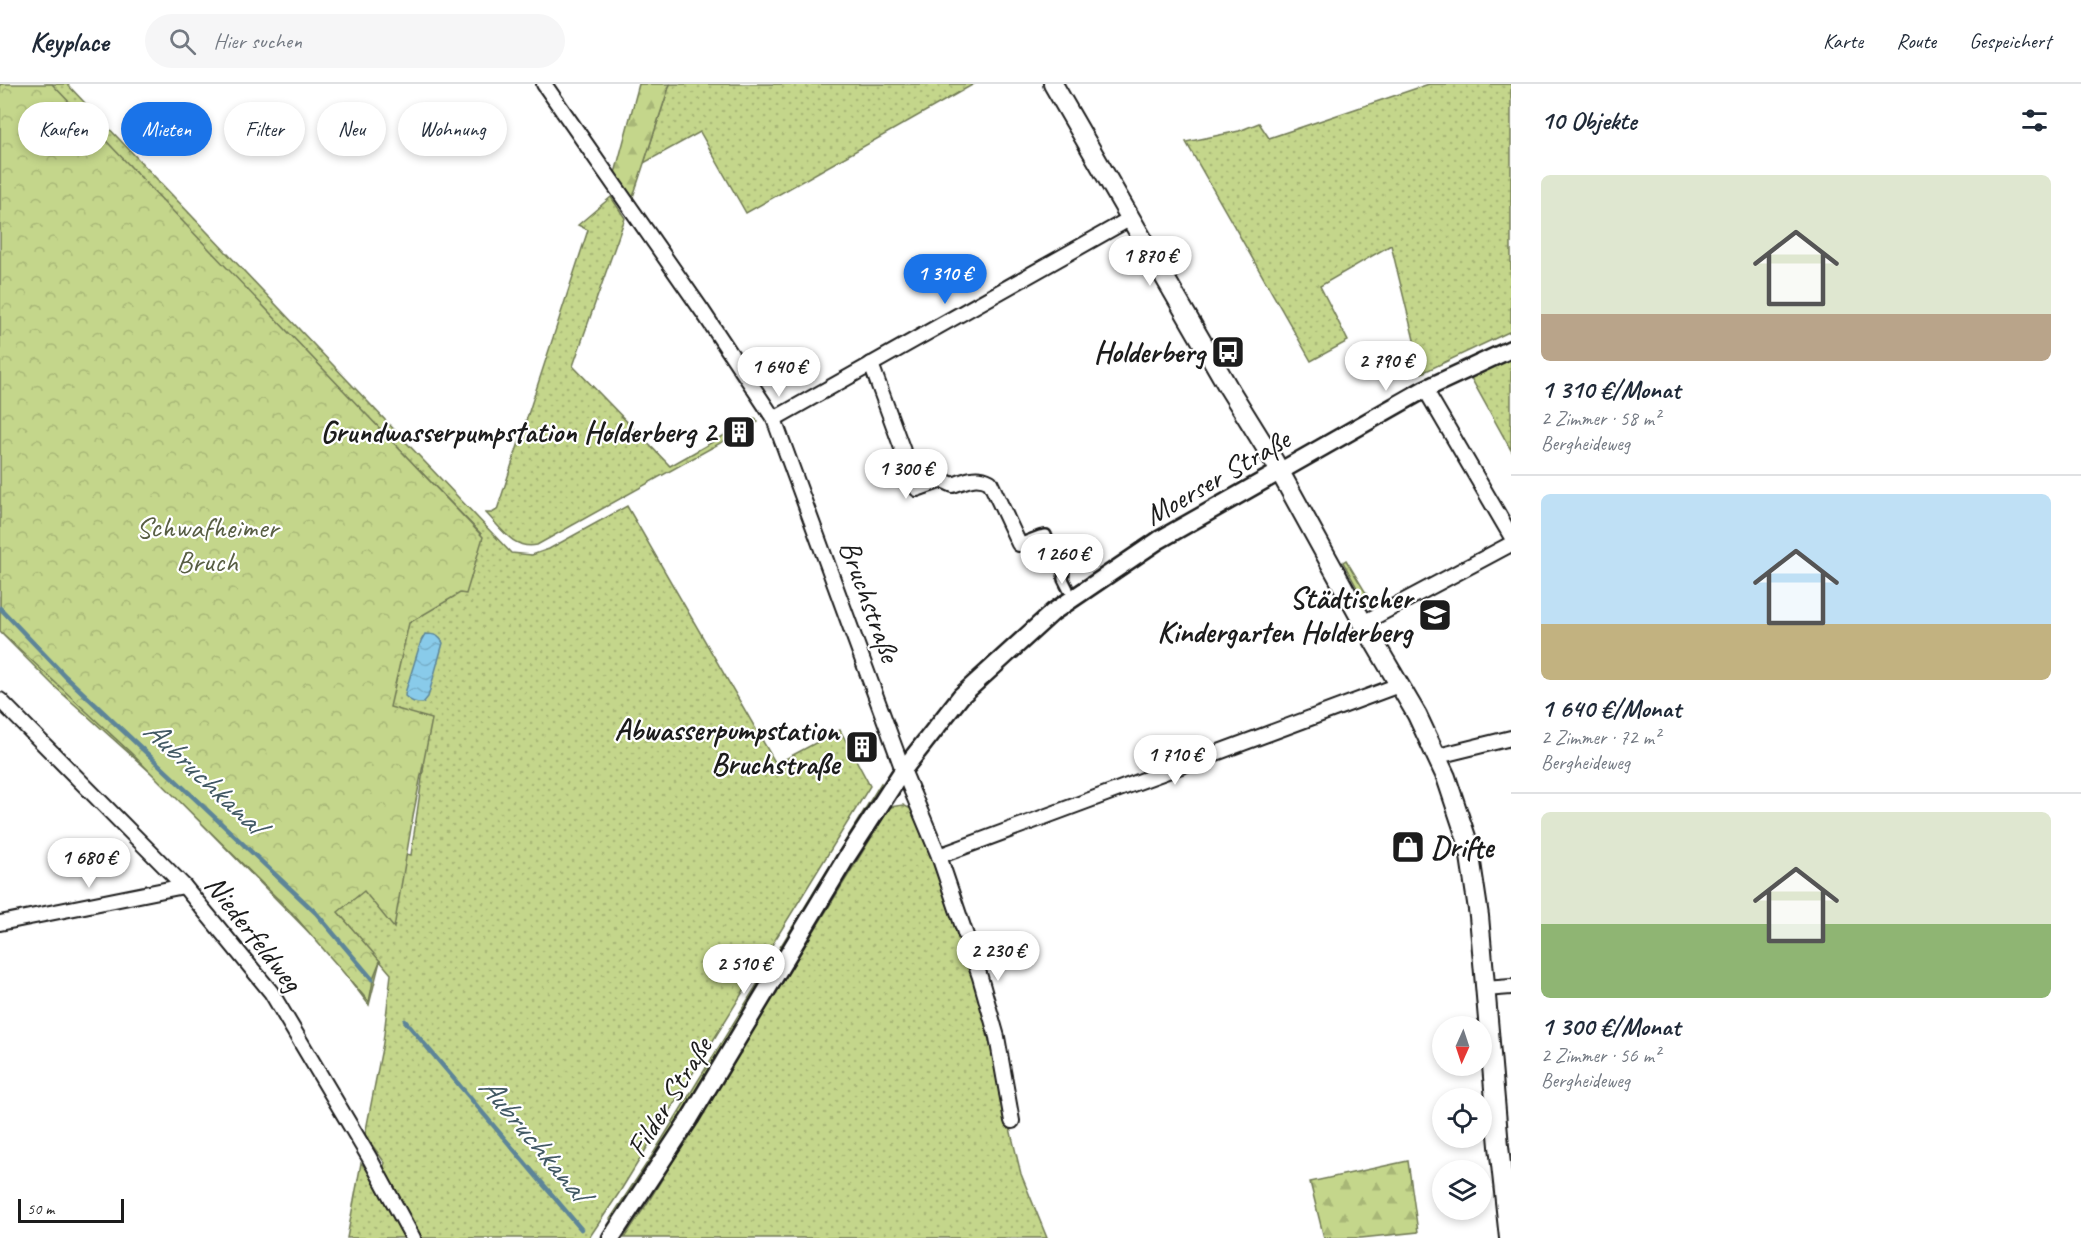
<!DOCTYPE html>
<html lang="de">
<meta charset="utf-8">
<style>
:root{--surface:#fff;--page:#f6f6f7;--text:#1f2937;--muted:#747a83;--line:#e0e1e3;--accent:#1a73e8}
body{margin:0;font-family:Caveat,sans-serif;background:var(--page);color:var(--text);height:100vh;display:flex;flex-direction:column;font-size:22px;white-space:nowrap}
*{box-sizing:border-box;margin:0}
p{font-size:20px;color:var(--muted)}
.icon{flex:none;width:33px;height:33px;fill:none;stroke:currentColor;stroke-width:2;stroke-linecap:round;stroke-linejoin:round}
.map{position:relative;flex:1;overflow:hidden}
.panel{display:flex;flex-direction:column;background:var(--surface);width:570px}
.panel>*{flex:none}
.hud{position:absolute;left:18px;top:18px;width:570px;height:54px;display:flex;gap:12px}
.needle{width:39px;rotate:183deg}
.tools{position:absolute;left:1432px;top:932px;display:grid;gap:12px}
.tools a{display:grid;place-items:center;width:60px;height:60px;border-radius:50%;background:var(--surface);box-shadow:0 3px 9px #0003;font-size:30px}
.scale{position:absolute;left:18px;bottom:15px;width:106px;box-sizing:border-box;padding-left:6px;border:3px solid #1c1c1c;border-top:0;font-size:16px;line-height:21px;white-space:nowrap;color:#1c1c1c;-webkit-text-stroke:4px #fff;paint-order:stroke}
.price{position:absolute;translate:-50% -51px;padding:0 14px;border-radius:21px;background:#fff;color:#222;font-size:20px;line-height:39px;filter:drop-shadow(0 2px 3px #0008)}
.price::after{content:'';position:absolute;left:50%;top:36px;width:18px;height:14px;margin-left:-9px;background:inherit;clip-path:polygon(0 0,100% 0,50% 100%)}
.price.selected{background:var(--accent);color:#fff}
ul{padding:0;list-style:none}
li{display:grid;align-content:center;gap:12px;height:318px;padding:0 30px}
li+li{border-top:2px solid var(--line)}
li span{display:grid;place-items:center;height:186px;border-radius:9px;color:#555}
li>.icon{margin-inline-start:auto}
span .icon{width:108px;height:108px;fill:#fffc;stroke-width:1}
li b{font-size:26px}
h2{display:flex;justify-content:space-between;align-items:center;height:72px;padding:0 30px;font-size:26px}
.pill{padding:0 21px;border-radius:27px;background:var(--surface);box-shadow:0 3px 9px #0003;font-size:21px;line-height:54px}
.pill.selected{background:var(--accent);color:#fff}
header{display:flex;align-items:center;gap:36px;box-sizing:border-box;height:84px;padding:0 30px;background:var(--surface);border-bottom:2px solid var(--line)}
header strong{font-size:28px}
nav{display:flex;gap:33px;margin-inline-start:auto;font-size:21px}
.search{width:420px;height:54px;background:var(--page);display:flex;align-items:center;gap:15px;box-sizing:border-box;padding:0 21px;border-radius:33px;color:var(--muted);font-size:22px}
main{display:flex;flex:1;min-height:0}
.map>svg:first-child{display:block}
.grass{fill:url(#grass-dots);stroke:#707954;stroke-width:1.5}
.forest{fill:url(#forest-firs);stroke:#707954;stroke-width:1.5}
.park{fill:url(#park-crowns);stroke:#707954;stroke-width:1.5}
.water{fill:url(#water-waves);stroke:#5d8598;stroke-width:1.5}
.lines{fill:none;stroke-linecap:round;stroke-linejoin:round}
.stream{stroke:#5d8598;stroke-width:4.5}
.pedestrian-casing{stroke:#1c1c1c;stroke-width:14}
.minor-casing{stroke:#1c1c1c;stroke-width:18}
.tertiary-casing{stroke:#1c1c1c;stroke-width:21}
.secondary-casing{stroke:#1c1c1c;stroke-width:22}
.pedestrian{stroke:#fff;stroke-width:9}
.minor{stroke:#fff;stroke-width:14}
.tertiary{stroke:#fff;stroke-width:16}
.secondary{stroke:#fff;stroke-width:18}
.labels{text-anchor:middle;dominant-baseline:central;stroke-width:4.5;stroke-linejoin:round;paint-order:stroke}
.poi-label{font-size:30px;font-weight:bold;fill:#1c1c1c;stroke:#fff;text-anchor:end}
.street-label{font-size:30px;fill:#1c1c1c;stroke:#fff}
.park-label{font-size:30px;fill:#575d43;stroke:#fff}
.water-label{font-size:32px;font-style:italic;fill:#425964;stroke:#fff}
</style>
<header>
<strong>Keyplace</strong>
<div class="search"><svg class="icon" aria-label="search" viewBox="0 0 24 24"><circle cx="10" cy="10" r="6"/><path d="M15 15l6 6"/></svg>Hier suchen</div>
<nav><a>Karte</a><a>Route</a><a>Gespeichert</a></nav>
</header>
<main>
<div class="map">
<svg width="1511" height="1154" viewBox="0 0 1511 1154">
<defs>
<pattern id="grass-dots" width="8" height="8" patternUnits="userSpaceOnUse" patternTransform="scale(1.5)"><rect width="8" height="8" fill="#c4d68b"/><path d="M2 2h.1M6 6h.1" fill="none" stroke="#a8b777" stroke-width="1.8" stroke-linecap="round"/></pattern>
<pattern id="forest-firs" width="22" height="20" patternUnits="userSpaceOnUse" patternTransform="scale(1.5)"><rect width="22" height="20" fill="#c4d68b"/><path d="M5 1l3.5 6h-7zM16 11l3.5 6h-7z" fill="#a8b777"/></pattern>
<pattern id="park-crowns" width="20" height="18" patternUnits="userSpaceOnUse" patternTransform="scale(1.5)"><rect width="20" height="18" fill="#c4d68b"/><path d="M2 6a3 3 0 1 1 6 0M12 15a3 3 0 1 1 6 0" fill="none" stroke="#a8b777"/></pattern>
<pattern id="water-waves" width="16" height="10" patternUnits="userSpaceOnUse" patternTransform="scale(1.5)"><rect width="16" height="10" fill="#89cbea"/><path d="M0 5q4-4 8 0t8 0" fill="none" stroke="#76aec8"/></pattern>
</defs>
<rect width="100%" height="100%" fill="#fff"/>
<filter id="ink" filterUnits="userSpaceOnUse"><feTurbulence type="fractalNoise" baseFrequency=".0167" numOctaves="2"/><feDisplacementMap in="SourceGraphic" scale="12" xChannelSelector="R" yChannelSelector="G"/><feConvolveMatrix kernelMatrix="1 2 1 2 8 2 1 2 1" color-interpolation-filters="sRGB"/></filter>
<g filter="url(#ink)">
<g class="grass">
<polygon points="47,0 67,0 511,469 532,471 549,465 627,422 776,680 840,646 870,702 619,1109 589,1154 347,1154 361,1079 379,1098 385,1079 365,1051 383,959 391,890 380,877 369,921 330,870 159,696 55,603 0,548 0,513 365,763 411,771 424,680 377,639 406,531 466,499 481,450"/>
<polygon points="670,0 974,0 746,129 700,48 644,79"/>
<polygon points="1429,0 1511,0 1511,247 1422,289 1391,161 1320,202 1348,257 1311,277 1186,58 1239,47 1259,39 1269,54"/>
<path d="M611,113l14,21 -52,148 97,100 85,-48 3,4 -221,123c-24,5 -36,-17 -51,-32h6l5,-3 91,-280 -10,-5z"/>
<polygon points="1511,272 1511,366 1470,292"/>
<polygon points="1346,476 1372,519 1371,521 1367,522 1343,478"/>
<polygon points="881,699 883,702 653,1076 613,1136 610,1135 653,1070"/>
<polygon points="903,721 911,725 917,732 938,779 971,882 1021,1090 1047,1154 624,1154 648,1118 890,723"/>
</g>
<g class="forest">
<polygon points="639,0 670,0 631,119 614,93"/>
<polygon points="1408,1077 1418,1148 1361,1154 1324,1154 1310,1098"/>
</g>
<polygon class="park" points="0,0 52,0 483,453 466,510 460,509 409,539 390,623 432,635 413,732 394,844 364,807 338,828 380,877 374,892 369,918 293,830 130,668 0,547"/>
<path class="water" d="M425,550c9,0 14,1 18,9l-15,54 -5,6c-8,0 -12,-1 -18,-7l1,-6 15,-49z"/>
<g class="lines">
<g class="stream">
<polyline points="0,524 65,592 316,829 372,895"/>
<polyline points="405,937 581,1145"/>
</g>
<g class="pedestrian-casing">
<polyline id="pedestrian" points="1019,460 1040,452 1046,451 1055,476 1064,488 1063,495 1068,505"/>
</g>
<g class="minor-casing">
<g id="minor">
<polyline points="544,0 703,228 774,335 903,686 939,772 980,893 997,953 1012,1037"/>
<path d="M871,280l46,125 25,-9 11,5c14,-5 23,-10 37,-3l29,62"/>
<polyline points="1425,305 1511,452"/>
<polyline points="774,335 1131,134"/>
<polyline points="1363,539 1511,460"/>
<polyline points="0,616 184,802 271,908 369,1073 413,1154"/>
<polyline points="1438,672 1511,654"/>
<polyline points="939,772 1399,601"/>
<polyline points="0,839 184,802"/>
<polyline points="1485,905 1511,903"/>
</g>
</g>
<g class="tertiary-casing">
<polyline id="tertiary" points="611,1154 690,1034 846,774 903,686 961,612 1053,528 1159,456 1425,305 1511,265"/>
</g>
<g class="secondary-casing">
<polyline id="secondary" points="1053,0 1228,303 1274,377 1363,539 1417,631 1446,693 1468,759 1479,832 1499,1062 1509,1154"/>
</g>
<use href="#pedestrian" class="pedestrian"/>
<use href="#minor" class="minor"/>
<use href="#tertiary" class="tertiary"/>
<use href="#secondary" class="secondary"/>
</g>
</g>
<defs>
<g id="bus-square" transform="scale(1.725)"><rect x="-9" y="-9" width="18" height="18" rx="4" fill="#1c1c1c" stroke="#fff"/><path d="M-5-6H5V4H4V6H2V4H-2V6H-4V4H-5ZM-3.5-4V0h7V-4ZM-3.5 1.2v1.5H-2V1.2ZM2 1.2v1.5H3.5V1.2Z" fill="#fff"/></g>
<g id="building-square" transform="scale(1.725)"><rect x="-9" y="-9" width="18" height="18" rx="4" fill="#1c1c1c" stroke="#fff"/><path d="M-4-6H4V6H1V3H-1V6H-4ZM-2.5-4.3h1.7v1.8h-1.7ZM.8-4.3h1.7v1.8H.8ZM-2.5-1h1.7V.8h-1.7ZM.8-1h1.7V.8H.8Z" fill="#fff"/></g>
<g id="school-square" transform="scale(1.725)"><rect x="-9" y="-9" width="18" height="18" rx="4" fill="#1c1c1c" stroke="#fff"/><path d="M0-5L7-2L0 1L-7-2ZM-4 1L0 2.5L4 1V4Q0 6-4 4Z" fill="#fff"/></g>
<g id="shop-square" transform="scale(1.725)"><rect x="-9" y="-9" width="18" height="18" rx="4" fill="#1c1c1c" stroke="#fff"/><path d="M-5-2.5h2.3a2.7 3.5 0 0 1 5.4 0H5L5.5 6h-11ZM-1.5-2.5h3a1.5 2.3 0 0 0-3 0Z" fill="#fff"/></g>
</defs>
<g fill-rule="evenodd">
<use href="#bus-square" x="1228" y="268"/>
<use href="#building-square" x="739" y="348"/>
<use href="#school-square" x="1435" y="531"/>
<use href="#building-square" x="862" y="663"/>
<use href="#shop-square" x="1408" y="763"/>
</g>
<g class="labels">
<g class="poi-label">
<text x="1205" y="268">Holderberg</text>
<text x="716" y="348">Grundwasserpumpstation Holderberg 2</text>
<text x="1412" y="514">Städtischer<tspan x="1412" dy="34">Kindergarten Holderberg</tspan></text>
<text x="839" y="646">Abwasserpumpstation<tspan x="839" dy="34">Bruchstraße</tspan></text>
<text x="1431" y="763" text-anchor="start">Drifte</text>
</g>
<g class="street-label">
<text transform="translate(1217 393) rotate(-30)">Moerser Straße</text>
<text transform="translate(870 517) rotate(70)">Bruchstraße</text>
<text transform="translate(254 849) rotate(52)">Niederfeldweg</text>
<text transform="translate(669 1013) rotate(-58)">Filder Straße</text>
</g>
<g class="park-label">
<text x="207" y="443">Schwafheimer<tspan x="207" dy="34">Bruch</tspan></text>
</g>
<g class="water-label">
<text transform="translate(204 692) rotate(43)">Aubruchkanal</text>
<text transform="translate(534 1054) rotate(50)">Aubruchkanal</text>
</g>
</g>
</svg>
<div class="tools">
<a><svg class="needle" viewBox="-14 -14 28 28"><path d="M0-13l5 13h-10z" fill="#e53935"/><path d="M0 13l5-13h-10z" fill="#747a83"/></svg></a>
<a><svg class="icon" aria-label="locate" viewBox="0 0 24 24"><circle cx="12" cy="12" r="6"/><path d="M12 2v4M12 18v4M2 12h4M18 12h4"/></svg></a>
<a><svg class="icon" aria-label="layers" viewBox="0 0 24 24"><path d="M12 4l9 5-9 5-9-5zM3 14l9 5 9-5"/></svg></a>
</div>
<div class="scale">50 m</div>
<b class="price" style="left:1150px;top:203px">1 870 €</b>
<b class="price selected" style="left:945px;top:221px">1 310 €</b>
<b class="price" style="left:1386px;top:308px">2 790 €</b>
<b class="price" style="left:779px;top:314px">1 640 €</b>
<b class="price" style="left:906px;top:416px">1 300 €</b>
<b class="price" style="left:1062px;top:501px">1 260 €</b>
<b class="price" style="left:1175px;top:702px">1 710 €</b>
<b class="price" style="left:89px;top:805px">1 680 €</b>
<b class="price" style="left:998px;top:898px">2 230 €</b>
<b class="price" style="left:744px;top:911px">2 510 €</b>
<div class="hud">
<a class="pill">Kaufen</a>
<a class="pill selected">Mieten</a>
<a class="pill">Filter</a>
<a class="pill">Neu</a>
<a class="pill">Wohnung</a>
</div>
</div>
<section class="panel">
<h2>10 Objekte<svg class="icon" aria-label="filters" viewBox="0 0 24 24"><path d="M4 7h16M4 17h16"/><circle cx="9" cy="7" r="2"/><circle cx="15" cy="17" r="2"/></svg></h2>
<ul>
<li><span style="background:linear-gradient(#dfe7d0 75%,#b9a48a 0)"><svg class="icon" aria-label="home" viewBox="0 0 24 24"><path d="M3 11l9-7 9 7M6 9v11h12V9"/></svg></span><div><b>1 310 €/Monat</b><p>2 Zimmer · 58 m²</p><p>Bergheideweg</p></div></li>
<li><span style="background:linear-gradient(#bfe0f5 70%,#c2b280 0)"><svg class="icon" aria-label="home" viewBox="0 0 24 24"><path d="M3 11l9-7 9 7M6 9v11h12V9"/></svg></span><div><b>1 640 €/Monat</b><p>2 Zimmer · 72 m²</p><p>Bergheideweg</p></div></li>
<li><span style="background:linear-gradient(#dfe7d0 60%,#8fb573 0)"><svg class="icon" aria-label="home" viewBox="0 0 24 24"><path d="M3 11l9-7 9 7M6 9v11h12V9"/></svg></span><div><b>1 300 €/Monat</b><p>2 Zimmer · 56 m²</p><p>Bergheideweg</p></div></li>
</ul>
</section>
</main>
